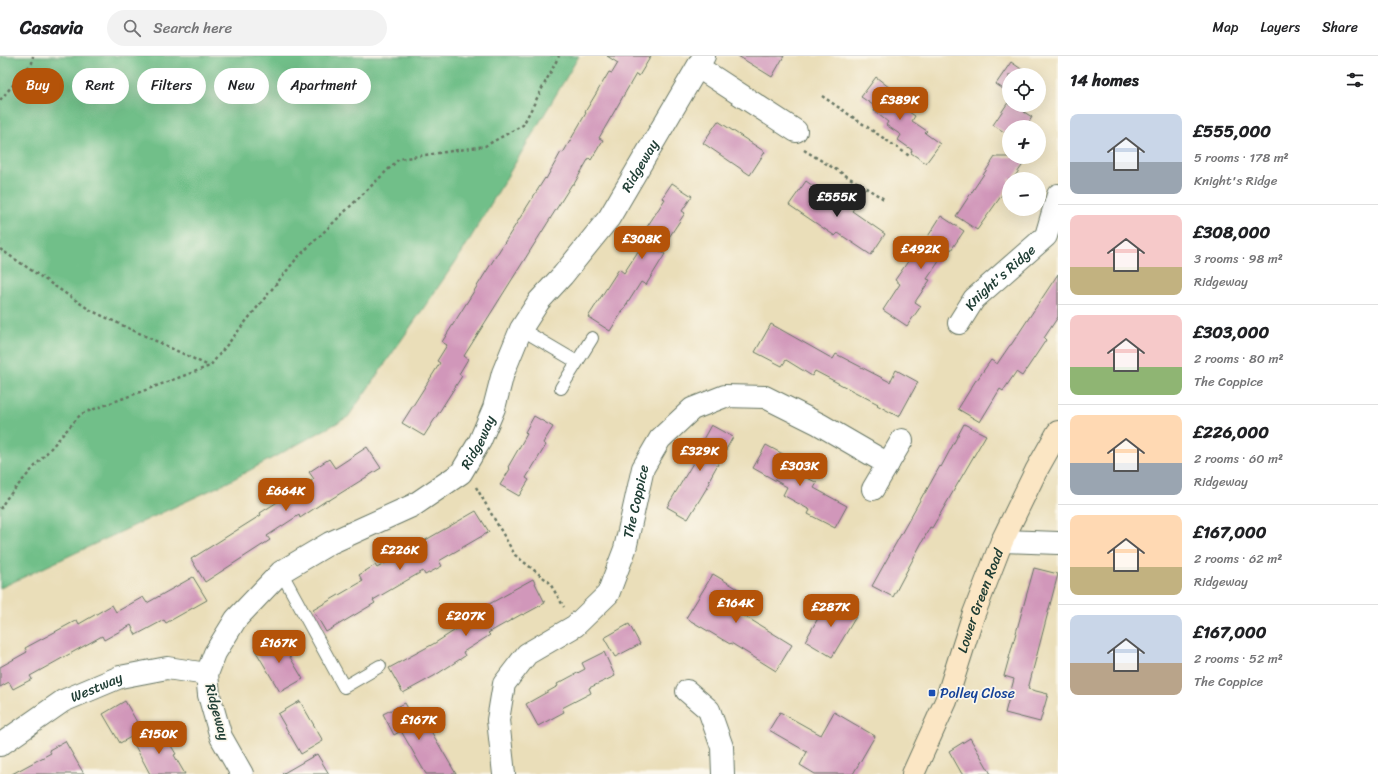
<!DOCTYPE html>
<meta charset="utf-8">
<style>
:root{--surface:#fff;--page:#f2f2f2;--text:#202124;--muted:#757577;--line:#e0e0e0;--accent:#b45309}
body{margin:0;font-family:Sriracha,sans-serif;background:var(--page);color:var(--text);height:100vh;display:flex;flex-direction:column;font-size:15px;white-space:nowrap}
*{box-sizing:border-box;margin:0}
p{font-size:13px;color:var(--muted)}
.icon{flex:none;width:22px;height:22px;fill:none;stroke:currentColor;stroke-width:2;stroke-linecap:round;stroke-linejoin:round}
.map{position:relative;flex:1;overflow:hidden}
.panel{display:flex;flex-direction:column;background:var(--surface);width:320px}
.panel>*{flex:none}
.hud{position:absolute;left:12px;top:12px;width:380px;height:36px;display:flex;gap:8px}
.fabs{position:absolute;left:1002px;top:12px;display:grid;gap:8px}
.fabs a{display:grid;place-items:center;width:44px;height:44px;border-radius:50%;background:var(--surface);box-shadow:0 4px 16px #0002;font-size:20px}
.price{position:absolute;translate:-50% -34px;padding:0 9px;border-radius:8px;background:var(--accent);color:#fff;font-size:13px;line-height:26px;filter:drop-shadow(0 1px 2px #0008)}
.price::after{content:'';position:absolute;left:50%;top:24px;width:12px;height:9px;margin-left:-6px;background:inherit;clip-path:polygon(0 0,100% 0,50% 100%)}
.price.current{background:#222;color:#fff}
ul{padding:0;list-style:none}
li{display:flex;align-items:center;gap:12px;height:100px;padding:0 12px}
li+li{border-top:1px solid var(--line)}
li span{display:grid;place-items:center;flex:none;width:112px;height:80px;border-radius:8px;color:#555}
li>.icon{margin-inline-start:auto}
span .icon{width:48px;height:48px;fill:#fffc;stroke-width:1}
li b{font-size:17px}
h2{display:flex;justify-content:space-between;align-items:center;height:48px;padding:0 12px;font-size:17px}
.chip{padding:0 14px;border-radius:18px;background:var(--surface);box-shadow:0 4px 16px #0002;font-size:14px;line-height:36px}
.chip.current{background:var(--accent);color:#fff}
header{display:flex;align-items:center;gap:24px;box-sizing:border-box;height:56px;padding:0 20px;background:var(--surface);border-bottom:1px solid var(--line)}
header strong{font-size:19px}
nav{display:flex;gap:22px;margin-inline-start:auto;font-size:14px}
.search{width:280px;height:36px;background:var(--page);display:flex;align-items:center;gap:10px;box-sizing:border-box;padding:0 14px;border-radius:22px;color:var(--muted);font-size:15px}
main{display:flex;flex:1;min-height:0}
.map>svg:first-child{display:block}
.forest{fill:#71bf89;stroke:#487e5e}
.building{fill:#d197ba}
.lines{fill:none;stroke-linecap:round;stroke-linejoin:round}
.lane-casing{stroke:#667563;stroke-width:14}
.street-casing{stroke:#667563;stroke-width:24}
.secondary-casing{stroke:#667563;stroke-width:24}
.path{stroke:#667563;stroke-width:2.5;stroke-dasharray:3 3;stroke-linecap:butt}
.lane{stroke:#fff;stroke-width:12}
.street{stroke:#fff;stroke-width:22}
.secondary{stroke:#fbe6c4;stroke-width:22}
.transit-dot{fill:#1a4fb4;stroke:#fbf7ec;stroke-width:1.5}
.labels{text-anchor:middle;dominant-baseline:central;stroke-width:3.5;stroke-linejoin:round;paint-order:stroke}
.street-label{font-size:14px;fill:#1f3d34;stroke:#fbf7ec}
.transit-label{font-size:14px;fill:#164399;stroke:#fbf7ec;text-anchor:start}
</style>
<header>
<strong>Casavia</strong>
<div class="search"><svg class="icon" aria-label="search" viewBox="0 0 24 24"><circle cx="10" cy="10" r="6"/><path d="M15 15l6 6"/></svg>Search here</div>
<nav><a>Map</a><a>Layers</a><a>Share</a></nav>
</header>
<main>
<div class="map">
<svg width="1058" height="718" viewBox="0 0 1058 718">
<rect width="100%" height="100%" fill="#fbf7ec"/>
<filter id="ink" filterUnits="userSpaceOnUse"><feTurbulence type="fractalNoise" baseFrequency=".025" numOctaves="2"/><feDisplacementMap in="SourceGraphic" scale="8" xChannelSelector="R" yChannelSelector="G"/><feConvolveMatrix kernelMatrix="1 2 1 2 8 2 1 2 1" color-interpolation-filters="sRGB"/></filter>
<filter id="wash" filterUnits="userSpaceOnUse"><feTurbulence type="fractalNoise" baseFrequency=".012" numOctaves="4" result="noise"/><feDisplacementMap in="SourceGraphic" scale="16" xChannelSelector="R" yChannelSelector="G"/><feGaussianBlur stdDeviation="0.9" result="paint"/><feColorMatrix in="noise" values="0 0 0 0 0 0 0 0 0 0 0 0 0 0 0 0 0 1.4 0 .05"/><feComposite in="paint" operator="in"/></filter>
<g filter="url(#wash)">
<rect width="100%" height="100%" fill="#eadeb9"/>
<polygon class="forest" points="0,0 579,0 461,198 348,361 228,426 0,532"/>
<g id="blocks">
<g class="building">
<polygon points="607,0 651,0 639,20 636,18 599,82 603,84 591,104 589,102 574,128 572,128 464,300 468,303 459,318 462,320 424,380 402,367 440,307 437,305 447,289 442,286 545,122 546,123 561,96 563,97 586,57 585,56 609,16 612,17 618,7"/>
<polygon points="738,0 784,0 772,21"/>
<polygon points="1011,6 1030,19 1009,19 1009,37 996,28"/>
<polygon points="876,21 890,32 888,36 902,46 900,50 915,60 912,65 927,75 925,77 940,88 926,107 911,97 912,94 898,84 901,79 886,69 888,66 874,55 876,51 861,41"/>
<polygon points="1009,45 1009,49 1028,49 1024,56 1032,61 1026,71 1009,71 1009,79 993,69"/>
<polygon points="718,65 765,96 750,119 703,87"/>
<polygon points="995,101 1028,101 1013,123 1009,123 1009,129 977,174 956,160"/>
<polygon points="806,125 835,146 839,141 855,151 852,155 885,178 871,199 838,177 835,180 789,149"/>
<polygon points="672,127 692,140 682,155 685,157 660,195 665,198 646,229 641,226 610,275 588,261 619,213 624,217 650,177 645,174 665,143 662,142"/>
<polygon points="941,160 964,175 951,194 948,192 927,223 930,224 915,246 921,250 907,270 883,254 900,228 895,224 923,184 925,185"/>
<polygon points="1058,218 1058,261 1044,282 1046,284 1022,320 1016,316 1003,335 1000,333 980,366 958,353 976,324 977,324 991,304 997,308 1010,289 1011,289"/>
<polygon points="771,268 833,303 836,298 890,326 896,314 918,326 899,361 877,349 878,348 815,315 812,320 786,304 782,310 755,296"/>
<polygon points="534,360 553,371 543,387 546,389 526,422 529,424 519,440 500,429 510,413 508,411 527,378 525,376"/>
<polygon points="964,368 986,379 932,472 930,471 893,541 872,530 924,437 925,437 940,410 941,411"/>
<polygon points="711,369 733,381 709,424 711,425 688,463 667,451 693,407 691,405"/>
<polygon points="766,389 794,404 789,412 817,427 814,432 847,450 835,472 808,458 810,454 783,439 787,431 753,412"/>
<polygon points="367,391 381,412 328,445 327,444 300,462 299,459 267,480 270,484 205,526 191,503 261,459 260,457 314,423 309,416 329,403 335,412"/>
<polygon points="476,455 489,476 439,505 442,510 425,519 423,515 373,544 375,547 326,576 313,554 363,525 359,519 375,509 377,512"/>
<polygon points="1034,512 1058,518 1028,633 1048,638 1040,666 1005,657 1014,623 1004,620"/>
<polygon points="713,518 740,534 730,551 792,589 776,615 731,587 730,588 686,562"/>
<polygon points="193,521 207,544 166,567 164,564 136,579 131,569 104,584 102,580 30,620 32,623 13,633 9,626 0,631 0,611 27,596 25,592 77,564 79,568 112,549 116,556 143,541 147,547"/>
<polygon points="533,523 545,547 523,559 522,558 488,577 490,579 463,596 465,600 434,620 403,637 389,612 435,587 457,573 455,570 482,552 511,536 511,535"/>
<polygon points="829,543 857,559 832,601 805,585"/>
<polygon points="629,568 640,588 615,601 604,582"/>
<polygon points="278,581 303,623 280,636 255,594"/>
<polygon points="604,596 615,620 589,632 591,637 562,652 564,656 538,670 526,648 558,630 557,628 585,613 582,607"/>
<polygon points="125,645 142,675 120,687 103,658"/>
<polygon points="300,645 323,685 301,698 278,658"/>
<polygon points="405,647 420,675 428,670 456,718 426,718 401,675 394,679 383,658"/>
<polygon points="780,656 821,679 834,656 875,680 853,718 815,718 800,709 807,696 769,674"/>
<polygon points="161,673 176,698 174,699 185,718 150,718 134,688"/>
<polygon points="970,682 991,718 962,718 949,695"/>
<polygon points="65,685 84,718 12,718 51,697 49,694"/>
<polygon points="317,698 329,718 282,718"/>
</g>
</g>
</g>
<g filter="url(#ink)">
<use href="#blocks" fill-opacity="0" stroke="#667563" stroke-width="1"/>
<g class="lines">
<g class="lane-casing">
<g id="lane">
<polyline points="521,273 577,306"/>
<polyline points="561,332 592,282"/>
<polyline points="281,516 344,631 380,610"/>
</g>
</g>
<g class="street-casing">
<g id="street">
<polyline points="698,11 796,75"/>
<path id="s1" d="M959,267l15,-24 72,-63 12,-41"/>
<polyline points="873,433 902,384"/>
<polyline points="1002,485 1058,487"/>
<polyline points="687,635 709,654 722,691 723,718"/>
<path id="s2" d="M0,689l63,-44 57,-24 47,-9 40,6"/>
<path id="s3" d="M242,718l-21,-37 -12,-42 -2,-21 8,-21 21,-34 45,-47 49,-29 84,-38 47,-32 19,-32 14,-33 9,-35 18,-44 18,-28 24,-26 46,-57 95,-162"/>
<path id="s4" d="M504,718l-6,-54 6,-36 23,-30 48,-28 33,-32 17,-45 18,-81 17,-29 32,-30 33,-13 40,1 54,27 69,40"/>
</g>
</g>
<g class="secondary-casing">
<g id="secondary">
<path id="s5" d="M913,718l33,-73 27,-85 29,-75 34,-70 22,-39"/>
</g>
</g>
<g class="path">
<polyline points="822,40 911,101"/>
<polyline points="0,44 32,7 33,0"/>
<polyline points="804,94 884,143"/>
<polyline points="0,193 90,254 209,310"/>
<polyline points="476,431 515,499 549,526 564,551"/>
<polyline points="0,453 6,443 81,358 210,310 297,202 399,103 485,90 523,69 559,0"/>
</g>
<use href="#lane" class="lane"/>
<use href="#street" class="street"/>
<use href="#secondary" class="secondary"/>
</g>
</g>
<rect class="transit-dot" x="928" y="633" width="8" height="8" rx="2"/>
<g class="labels">
<g class="street-label">
<text stroke="none"><textPath href="#s3" startOffset="800">Ridgeway</textPath></text>
<text stroke="none"><textPath href="#s1" startOffset="62">Knight's Ridge</textPath></text>
<text stroke="none"><textPath href="#s3" startOffset="476">Ridgeway</textPath></text>
<text stroke="none"><textPath href="#s4" startOffset="327">The Coppice</textPath></text>
<text stroke="none"><textPath href="#s5" startOffset="186">Lower Green Road</textPath></text>
<text stroke="none"><textPath href="#s2" startOffset="113">Westway</textPath></text>
<text transform="translate(217 656) rotate(75)">Ridgeway</text>
</g>
<g class="transit-label">
<text x="940" y="637">Polley Close</text>
</g>
</g>
</svg>
<div class="fabs">
<a><svg class="icon" aria-label="locate" viewBox="0 0 24 24"><circle cx="12" cy="12" r="6"/><path d="M12 2v4M12 18v4M2 12h4M18 12h4"/></svg></a>
<a>+</a>
<a>−</a>
</div>
<b class="price" style="left:900px;top:65px">£389K</b>
<b class="price current" style="left:837px;top:162px">£555K</b>
<b class="price" style="left:642px;top:204px">£308K</b>
<b class="price" style="left:921px;top:214px">£492K</b>
<b class="price" style="left:700px;top:416px">£329K</b>
<b class="price" style="left:800px;top:431px">£303K</b>
<b class="price" style="left:286px;top:456px">£664K</b>
<b class="price" style="left:400px;top:515px">£226K</b>
<b class="price" style="left:736px;top:568px">£164K</b>
<b class="price" style="left:831px;top:572px">£287K</b>
<b class="price" style="left:466px;top:581px">£207K</b>
<b class="price" style="left:279px;top:608px">£167K</b>
<b class="price" style="left:419px;top:685px">£167K</b>
<b class="price" style="left:159px;top:699px">£150K</b>
<div class="hud">
<a class="chip current">Buy</a>
<a class="chip">Rent</a>
<a class="chip">Filters</a>
<a class="chip">New</a>
<a class="chip">Apartment</a>
</div>
</div>
<section class="panel">
<h2>14 homes<svg class="icon" aria-label="filters" viewBox="0 0 24 24"><path d="M4 7h16M4 17h16"/><circle cx="9" cy="7" r="2"/><circle cx="15" cy="17" r="2"/></svg></h2>
<ul>
<li><span style="background:linear-gradient(#c9d6e8 60%,#9aa5b1 0)"><svg class="icon" aria-label="home" viewBox="0 0 24 24"><path d="M3 11l9-7 9 7M6 9v11h12V9"/></svg></span><div><b>£555,000</b><p>5 rooms · 178 m²</p><p>Knight's Ridge</p></div></li>
<li><span style="background:linear-gradient(#f6c9c9 65%,#c2b280 0)"><svg class="icon" aria-label="home" viewBox="0 0 24 24"><path d="M3 11l9-7 9 7M6 9v11h12V9"/></svg></span><div><b>£308,000</b><p>3 rooms · 98 m²</p><p>Ridgeway</p></div></li>
<li><span style="background:linear-gradient(#f6c9c9 65%,#8fb573 0)"><svg class="icon" aria-label="home" viewBox="0 0 24 24"><path d="M3 11l9-7 9 7M6 9v11h12V9"/></svg></span><div><b>£303,000</b><p>2 rooms · 80 m²</p><p>The Coppice</p></div></li>
<li><span style="background:linear-gradient(#ffd9b3 60%,#9aa5b1 0)"><svg class="icon" aria-label="home" viewBox="0 0 24 24"><path d="M3 11l9-7 9 7M6 9v11h12V9"/></svg></span><div><b>£226,000</b><p>2 rooms · 60 m²</p><p>Ridgeway</p></div></li>
<li><span style="background:linear-gradient(#ffd9b3 65%,#c2b280 0)"><svg class="icon" aria-label="home" viewBox="0 0 24 24"><path d="M3 11l9-7 9 7M6 9v11h12V9"/></svg></span><div><b>£167,000</b><p>2 rooms · 62 m²</p><p>Ridgeway</p></div></li>
<li><span style="background:linear-gradient(#c9d6e8 60%,#b9a48a 0)"><svg class="icon" aria-label="home" viewBox="0 0 24 24"><path d="M3 11l9-7 9 7M6 9v11h12V9"/></svg></span><div><b>£167,000</b><p>2 rooms · 52 m²</p><p>The Coppice</p></div></li>
</ul>
</section>
</main>
